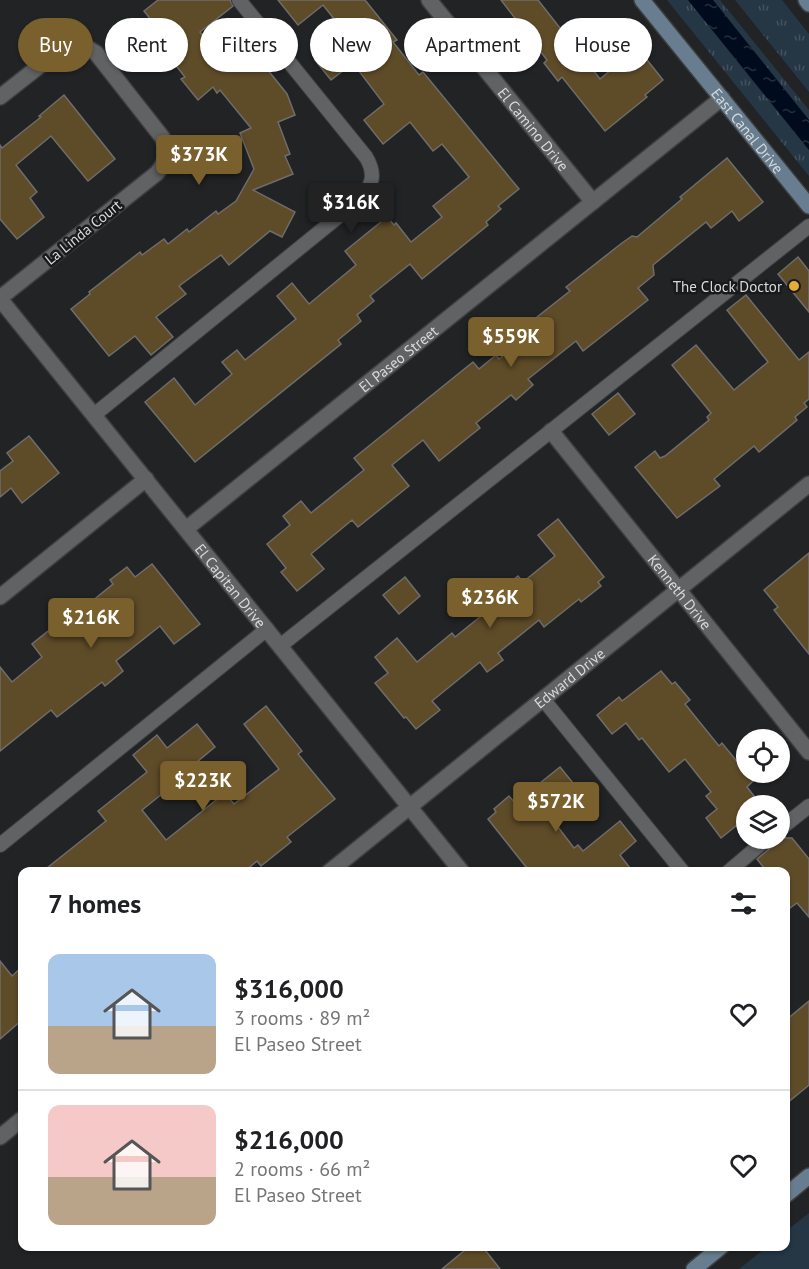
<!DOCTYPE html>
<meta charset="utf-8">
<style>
:root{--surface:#fff;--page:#f2f2f2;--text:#202124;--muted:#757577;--line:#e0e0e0;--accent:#79602c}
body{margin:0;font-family:"PT Sans",sans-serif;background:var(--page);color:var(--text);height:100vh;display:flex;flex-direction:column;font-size:22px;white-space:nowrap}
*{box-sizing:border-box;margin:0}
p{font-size:20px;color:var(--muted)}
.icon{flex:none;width:33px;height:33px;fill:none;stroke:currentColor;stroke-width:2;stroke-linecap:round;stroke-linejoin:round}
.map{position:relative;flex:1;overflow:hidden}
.drawer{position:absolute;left:18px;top:867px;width:772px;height:384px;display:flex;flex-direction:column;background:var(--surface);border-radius:12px;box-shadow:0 2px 4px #0004}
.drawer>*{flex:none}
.guide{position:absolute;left:18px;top:18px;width:774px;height:54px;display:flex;gap:12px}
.tools{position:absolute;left:736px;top:729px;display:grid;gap:12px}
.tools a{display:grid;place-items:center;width:54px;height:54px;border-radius:50%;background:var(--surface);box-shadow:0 2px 4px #0004;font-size:30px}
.price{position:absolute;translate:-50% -51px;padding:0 14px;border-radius:6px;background:var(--accent);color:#fff;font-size:20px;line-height:39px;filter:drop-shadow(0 2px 3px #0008)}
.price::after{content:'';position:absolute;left:50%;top:36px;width:18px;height:14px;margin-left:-9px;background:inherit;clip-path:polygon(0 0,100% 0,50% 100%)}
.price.on{background:#222;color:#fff}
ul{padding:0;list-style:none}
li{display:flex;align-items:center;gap:18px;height:150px;padding:0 30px}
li+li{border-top:2px solid var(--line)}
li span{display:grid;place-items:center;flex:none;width:168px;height:120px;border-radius:12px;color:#555}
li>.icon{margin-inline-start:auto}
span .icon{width:72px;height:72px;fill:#fffc;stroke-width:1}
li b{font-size:26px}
h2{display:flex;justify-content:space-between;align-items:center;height:72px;padding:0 30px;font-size:26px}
.tag{padding:0 21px;border-radius:27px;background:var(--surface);box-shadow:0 2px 4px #0004;font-size:21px;line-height:54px}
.tag.on{background:var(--accent);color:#fff}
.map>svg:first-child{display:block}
.grass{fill:url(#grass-tufts)}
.park{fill:#253645}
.water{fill:url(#water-ripples)}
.building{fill:#5e4b28;stroke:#6f6d6b;stroke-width:1.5}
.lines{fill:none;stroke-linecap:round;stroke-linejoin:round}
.lane-casing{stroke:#3c3e3f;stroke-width:16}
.street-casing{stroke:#3c3e3f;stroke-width:18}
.secondary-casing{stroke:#3c3e3f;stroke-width:18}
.lane{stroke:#606264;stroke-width:14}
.street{stroke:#606264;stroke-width:15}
.secondary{stroke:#687d8f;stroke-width:15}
.poi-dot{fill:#e6ac36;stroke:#181a1b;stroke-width:2}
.labels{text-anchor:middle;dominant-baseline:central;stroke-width:5;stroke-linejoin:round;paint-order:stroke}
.street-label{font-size:15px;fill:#d8dadb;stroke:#181a1b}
.poi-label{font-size:15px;fill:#d8dadb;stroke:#181a1b;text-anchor:end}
</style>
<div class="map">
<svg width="809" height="1269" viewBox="0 0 809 1269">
<defs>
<pattern id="grass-tufts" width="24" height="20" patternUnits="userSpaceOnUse" patternTransform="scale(1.5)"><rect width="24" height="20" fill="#253645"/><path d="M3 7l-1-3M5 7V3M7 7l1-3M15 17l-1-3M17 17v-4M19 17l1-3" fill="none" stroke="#44525f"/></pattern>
<pattern id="water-ripples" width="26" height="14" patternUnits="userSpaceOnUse" patternTransform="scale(1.5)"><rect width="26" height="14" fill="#000c1d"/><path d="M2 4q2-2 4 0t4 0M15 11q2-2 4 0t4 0" fill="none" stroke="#242f3d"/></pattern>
</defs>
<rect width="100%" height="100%" fill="#212325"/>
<g class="grass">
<polygon points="667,0 688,0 809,150 809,176"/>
<polygon points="713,0 720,0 809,110 809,120"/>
<polygon points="735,0 782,0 809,34 809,92"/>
</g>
<polygon class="park" points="809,1213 809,1269 739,1269 767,1247 786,1246 786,1231"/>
<polygon class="water" points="688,0 713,0 809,120 809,150"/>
<g class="building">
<polygon points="158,0 230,0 233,6 200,32 225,62 247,44 287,94 295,115 278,122 290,154 285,156 293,174 253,190 295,212 282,237 270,231 229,265 221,255 179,286 186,294 156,317 173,337 151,355 135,336 109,356 71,309 90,294 89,292 140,252 142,255 164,239 168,244 187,229 189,232 216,211 218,214 236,201 254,169 240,133 251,128 220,90 217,93 213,87 198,100 181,79 185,77 174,63 181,57 144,11"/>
<polygon points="278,0 365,0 397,40 393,42 419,75 423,72 519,189 498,206 501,209 486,222 488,225 422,279 410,264 370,296 374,301 357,315 361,321 338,340 341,344 195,462 145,402 174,378 195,405 232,374 222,362 237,350 245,360 296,319 277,296 292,283 309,304 356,265 345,251 387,217 394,225 396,223 411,242 442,217 433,206 469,177 442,144 433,151 410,122 383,144 364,120 384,104 353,63 331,80 315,60 347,35 323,5 298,25"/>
<polygon points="501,0 538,0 600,79 623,60 629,68 644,56 663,80 645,95 647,97 605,131 562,77 558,81 544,63 547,60"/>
<polygon points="64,95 115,159 88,181 51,136 16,165 37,192 30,198 44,217 17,239 0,219 0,145 2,148 41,117 39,116"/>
<polygon points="727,158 763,202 739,221 732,211 711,228 706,222 653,265 654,275 638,288 648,300 583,351 576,341 528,379 533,385 516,400 511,395 476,423 480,428 439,461 423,440 392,465 409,486 358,527 352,520 311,554 324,569 297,591 281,572 286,568 267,544 290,525 283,516 301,501 311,513 364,470 354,458 473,362 479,369 496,355 499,359 532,333 527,325 570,291 566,287 622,243 632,236 637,237 682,199 680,197"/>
<polygon points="798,257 809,271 809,312 778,274"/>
<polygon points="746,295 799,360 809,352 809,399 804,403 807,407 795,417 797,420 759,452 754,446 714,479 720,486 677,518 635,467 655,451 660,458 665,456 709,420 707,417 711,413 672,365 696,345 734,390 768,362 727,310"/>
<polygon points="618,393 635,414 609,435 592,414"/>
<polygon points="29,436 59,473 22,503 11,488 0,497 0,471 13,461 7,453"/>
<polygon points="558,519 604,577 598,582 601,586 581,602 579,599 544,627 539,620 498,653 503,660 487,672 480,662 432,701 440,710 416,729 406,717 404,718 375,683 388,673 375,657 397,638 417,662 452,633 455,637 491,608 485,601 518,576 523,582 555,556 538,535"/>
<polygon points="809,553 809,654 774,610 778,607 764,590"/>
<polygon points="152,564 200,624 174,644 160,626 116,661 123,671 105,686 102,682 57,717 51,710 0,751 0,667 12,682 42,657 32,644 62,620 65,623 113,584 110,580 127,567 135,577"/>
<polygon points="405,577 420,596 399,614 383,595"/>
<polygon points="661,671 672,684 675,682 690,700 685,704 719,746 722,743 753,781 747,787 761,805 747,806 747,817 721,838 706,818 717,809 706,796 711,792 685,759 669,772 642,738 639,740 626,723 612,734 597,715 619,697 622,701"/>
<polygon points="266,706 302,751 298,754 335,799 287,837 291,842 261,866 257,861 244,872 42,872 106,821 98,811 147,772 133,755 157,735 167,748 197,724 215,747 186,771 188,773 142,810 166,840 225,793 234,804 279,769 244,724"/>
<polygon points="560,767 577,788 559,803 564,808 551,818 574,848 578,845 583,851 620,821 636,841 620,855 633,872 530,872 488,819 496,812 494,809 509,796 515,803"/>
<polygon points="777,838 792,838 809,859 809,917 797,903 786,911 786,872 767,872 757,859 774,845"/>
<polygon points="0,961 12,976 22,967 22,1020 0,1039"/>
<polygon points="809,1001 809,1085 786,1104 786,1020"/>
<polygon points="470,1246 482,1246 500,1269 442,1269"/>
</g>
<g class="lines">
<g class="lane-casing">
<g id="lane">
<path d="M94,415l266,-216c13,-14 16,-25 6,-42l-127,-157"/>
<polyline points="280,646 809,226"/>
<polyline points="543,699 683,872"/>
<polyline points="780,829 809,806"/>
<polyline points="0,845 267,629"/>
<polyline points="728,872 768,838"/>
</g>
</g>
<g class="street-casing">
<g id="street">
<path id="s1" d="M429,0l164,202"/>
<path d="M0,97l61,-48 8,-4 10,-2 17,10 66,84c7,15 5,24 -5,36l-157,125"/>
<path id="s2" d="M0,299l462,573"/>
<path id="s3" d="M551,431l258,321"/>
<path id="s4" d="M186,529l536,-431"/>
<polyline points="0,597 146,479"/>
<path id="s5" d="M329,872l480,-388"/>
<polyline points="0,1137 22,1119"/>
</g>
</g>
<g class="secondary-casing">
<g id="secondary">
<path id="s6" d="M642,0l167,206"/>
<polyline points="806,0 809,4"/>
<polyline points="786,1195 809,1176"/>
<polyline points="694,1269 722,1246"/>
</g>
</g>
<use href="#lane" class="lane"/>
<use href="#street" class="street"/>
<use href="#secondary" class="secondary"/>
</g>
<circle class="poi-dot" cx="794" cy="286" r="6"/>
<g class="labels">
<g class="street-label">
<text stroke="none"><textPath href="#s1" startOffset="166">El Camino Drive</textPath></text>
<text stroke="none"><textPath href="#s6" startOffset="168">East Canal Drive</textPath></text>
<text transform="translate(83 232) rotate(-39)">La Linda Court</text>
<text stroke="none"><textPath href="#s4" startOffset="272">El Paseo Street</textPath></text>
<text stroke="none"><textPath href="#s2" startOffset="368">El Capitan Drive</textPath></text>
<text stroke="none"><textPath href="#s3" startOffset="206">Kenneth Drive</textPath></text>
<text stroke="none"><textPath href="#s5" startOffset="309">Edward Drive</textPath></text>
</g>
<g class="poi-label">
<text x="782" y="286">The Clock Doctor</text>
</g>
</g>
</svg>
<div class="tools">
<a><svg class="icon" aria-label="locate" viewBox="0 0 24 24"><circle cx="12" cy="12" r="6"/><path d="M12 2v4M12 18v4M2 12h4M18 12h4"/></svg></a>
<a><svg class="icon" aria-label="layers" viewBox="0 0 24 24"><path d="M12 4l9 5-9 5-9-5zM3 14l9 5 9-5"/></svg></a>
</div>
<b class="price" style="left:199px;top:186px">$373K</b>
<b class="price on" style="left:351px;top:234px">$316K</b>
<b class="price" style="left:511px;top:368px">$559K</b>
<b class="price" style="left:490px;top:629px">$236K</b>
<b class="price" style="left:91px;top:649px">$216K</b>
<b class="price" style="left:203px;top:812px">$223K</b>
<b class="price" style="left:556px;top:833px">$572K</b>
<div class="guide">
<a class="tag on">Buy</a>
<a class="tag">Rent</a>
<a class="tag">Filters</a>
<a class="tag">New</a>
<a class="tag">Apartment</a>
<a class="tag">House</a>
</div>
<section class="drawer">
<h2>7 homes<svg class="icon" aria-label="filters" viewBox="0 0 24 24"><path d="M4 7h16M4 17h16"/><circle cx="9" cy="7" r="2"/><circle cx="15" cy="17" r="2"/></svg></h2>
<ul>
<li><span style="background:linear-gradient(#a9c7e8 60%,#b9a48a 0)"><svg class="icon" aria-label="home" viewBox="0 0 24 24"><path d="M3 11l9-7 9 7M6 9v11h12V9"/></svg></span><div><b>$316,000</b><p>3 rooms · 89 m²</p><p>El Paseo Street</p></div><svg class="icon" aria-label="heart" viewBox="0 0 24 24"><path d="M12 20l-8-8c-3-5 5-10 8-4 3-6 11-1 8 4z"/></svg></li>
<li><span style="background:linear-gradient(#f6c9c9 60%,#b9a48a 0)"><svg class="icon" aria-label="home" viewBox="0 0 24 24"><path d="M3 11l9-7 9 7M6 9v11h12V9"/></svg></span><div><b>$216,000</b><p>2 rooms · 66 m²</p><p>El Paseo Street</p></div><svg class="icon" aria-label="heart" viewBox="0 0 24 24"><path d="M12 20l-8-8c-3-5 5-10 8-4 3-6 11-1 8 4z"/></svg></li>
</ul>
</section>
</div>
